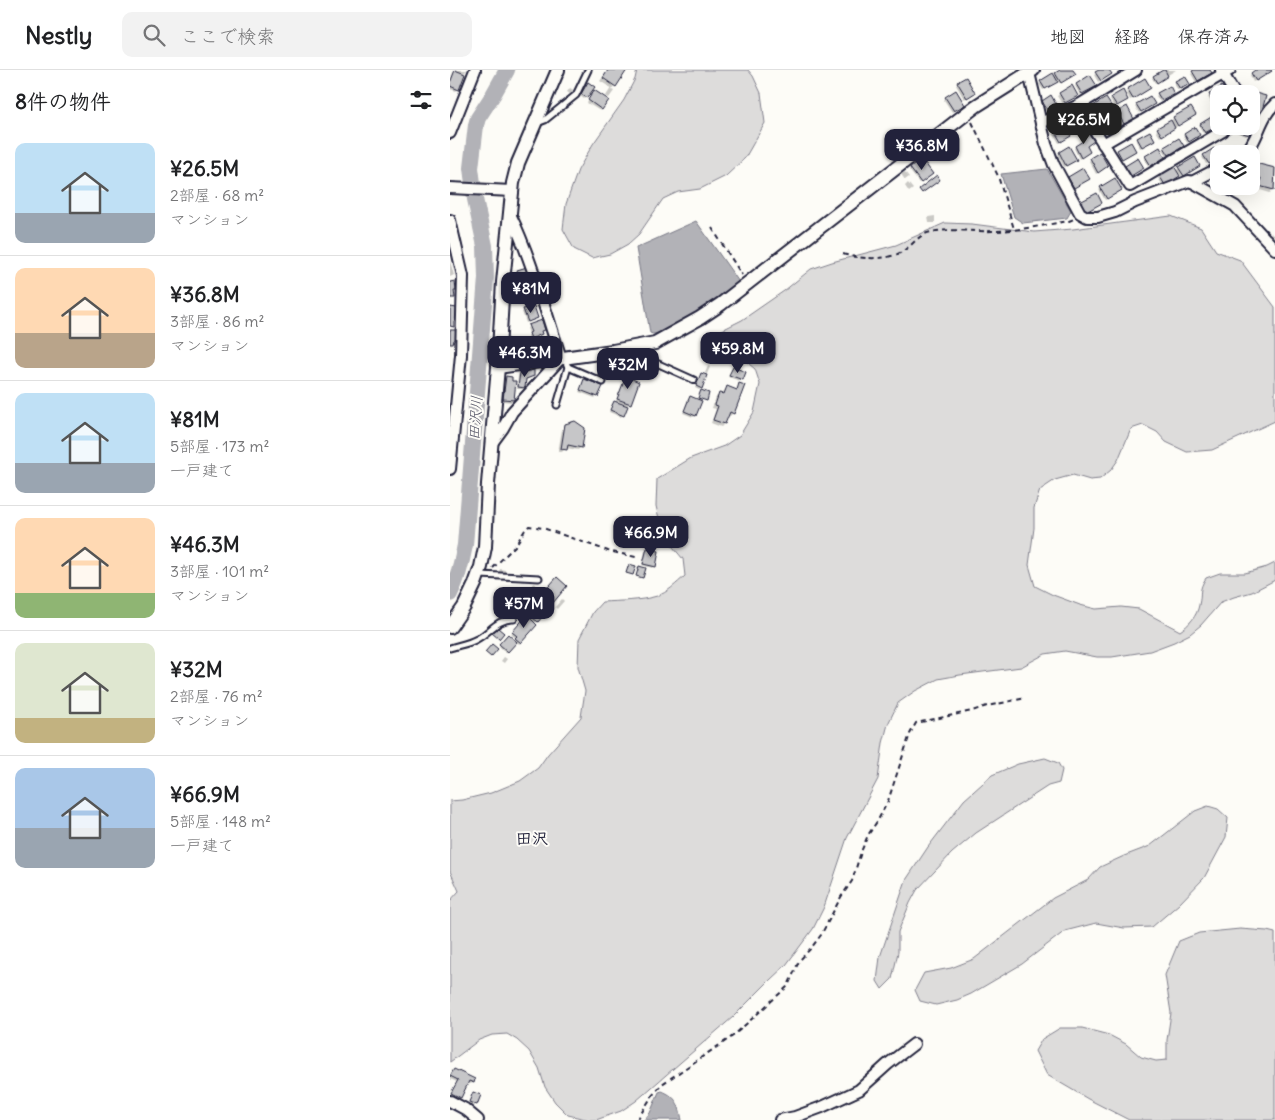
<!DOCTYPE html>
<html lang="ja">
<meta charset="utf-8">
<style>
:root{--surface:#fff;--page:#f2f2f2;--text:#202124;--muted:#757577;--line:#e0e0e0;--accent:#22223b}
body{margin:0;font-family:Delius,"Klee One",sans-serif;background:var(--page);color:var(--text);height:100vh;display:flex;flex-direction:column;font-size:19px;white-space:nowrap}
*{box-sizing:border-box;margin:0}
p{font-size:16px;color:var(--muted)}
.icon{flex:none;width:28px;height:28px;fill:none;stroke:currentColor;stroke-width:2;stroke-linecap:round;stroke-linejoin:round}
.map{position:relative;flex:1;overflow:hidden}
.side{display:flex;flex-direction:column;background:var(--surface);width:450px}
.side>*{flex:none}
.fabs{position:absolute;left:760px;top:15px;display:grid;gap:10px}
.fabs a{display:grid;place-items:center;width:50px;height:50px;border-radius:10px;background:var(--surface);box-shadow:0 5px 20px #0002;font-size:25px}
.price{position:absolute;translate:-50% -42px;padding:0 11px;border-radius:10px;background:var(--accent);color:#fff;font-size:16px;line-height:32px;filter:drop-shadow(0 1px 2px #0008)}
.price::after{content:'';position:absolute;left:50%;top:30px;width:15px;height:11px;margin-left:-8px;background:inherit;clip-path:polygon(0 0,100% 0,50% 100%)}
.price.current{background:#222;color:#fff}
ul{padding:0;list-style:none}
li{display:flex;align-items:center;gap:15px;height:125px;padding:0 15px}
li+li{border-top:1px solid var(--line)}
li span{display:grid;place-items:center;flex:none;width:140px;height:100px;border-radius:10px;color:#555}
li>.icon{margin-inline-start:auto}
span .icon{width:60px;height:60px;fill:#fffc;stroke-width:1}
li b{font-size:21px}
h2{display:flex;justify-content:space-between;align-items:center;height:60px;padding:0 15px;font-size:21px}
header{display:flex;align-items:center;gap:30px;box-sizing:border-box;height:70px;padding:0 25px;background:var(--surface);border-bottom:1px solid var(--line)}
header strong{font-size:24px}
nav{display:flex;gap:28px;margin-inline-start:auto;font-size:18px}
.search{width:350px;height:45px;background:var(--page);display:flex;align-items:center;gap:12px;box-sizing:border-box;padding:0 18px;border-radius:10px;color:var(--muted);font-size:19px}
main{display:flex;flex:1;min-height:0}
.map>svg:first-child{display:block}
.green{fill:#dddcdb;stroke:#807f8b}
.water{fill:#b2b2b7;stroke:#787885}
.shadow{fill:#0003}
.lines{fill:none;stroke-linecap:round;stroke-linejoin:round}
.river{stroke:#b2b2b7;stroke-width:16}
.building{fill:#c6c6c8;stroke:#22223b}
.service-casing{stroke:#22223b;stroke-width:9}
.minor-casing{stroke:#22223b;stroke-width:14}
.tertiary-casing{stroke:#22223b;stroke-width:16}
.path{stroke:#22223b;stroke-width:2;stroke-dasharray:5 4;stroke-linecap:butt}
.service{stroke:#fdfcf7;stroke-width:5}
.minor{stroke:#fdfcf7;stroke-width:10}
.tertiary{stroke:#fdfcf7;stroke-width:12}
.labels{text-anchor:middle;dominant-baseline:central;stroke-width:4;stroke-linejoin:round;paint-order:stroke}
.water-label{font-size:15px;font-style:italic;fill:#545466;stroke:#fdfcf7}
.quarter-label{font-size:16px;font-weight:bold;fill:#22223b;stroke:#fdfcf7}
</style>
<header>
<strong>Nestly</strong>
<div class="search"><svg class="icon" aria-label="search" viewBox="0 0 24 24"><circle cx="10" cy="10" r="6"/><path d="M15 15l6 6"/></svg>ここで検索</div>
<nav><a>地図</a><a>経路</a><a>保存済み</a></nav>
</header>
<main>
<section class="side">
<h2>8件の物件<svg class="icon" aria-label="filters" viewBox="0 0 24 24"><path d="M4 7h16M4 17h16"/><circle cx="9" cy="7" r="2"/><circle cx="15" cy="17" r="2"/></svg></h2>
<ul>
<li><span style="background:linear-gradient(#bfe0f5 70%,#9aa5b1 0)"><svg class="icon" aria-label="home" viewBox="0 0 24 24"><path d="M3 11l9-7 9 7M6 9v11h12V9"/></svg></span><div><b>¥26.5M</b><p>2部屋 · 68 m²</p><p>マンション</p></div></li>
<li><span style="background:linear-gradient(#ffd9b3 65%,#b9a48a 0)"><svg class="icon" aria-label="home" viewBox="0 0 24 24"><path d="M3 11l9-7 9 7M6 9v11h12V9"/></svg></span><div><b>¥36.8M</b><p>3部屋 · 86 m²</p><p>マンション</p></div></li>
<li><span style="background:linear-gradient(#bfe0f5 70%,#9aa5b1 0)"><svg class="icon" aria-label="home" viewBox="0 0 24 24"><path d="M3 11l9-7 9 7M6 9v11h12V9"/></svg></span><div><b>¥81M</b><p>5部屋 · 173 m²</p><p>一戸建て</p></div></li>
<li><span style="background:linear-gradient(#ffd9b3 75%,#8fb573 0)"><svg class="icon" aria-label="home" viewBox="0 0 24 24"><path d="M3 11l9-7 9 7M6 9v11h12V9"/></svg></span><div><b>¥46.3M</b><p>3部屋 · 101 m²</p><p>マンション</p></div></li>
<li><span style="background:linear-gradient(#dfe7d0 75%,#c2b280 0)"><svg class="icon" aria-label="home" viewBox="0 0 24 24"><path d="M3 11l9-7 9 7M6 9v11h12V9"/></svg></span><div><b>¥32M</b><p>2部屋 · 76 m²</p><p>マンション</p></div></li>
<li><span style="background:linear-gradient(#a9c7e8 60%,#9aa5b1 0)"><svg class="icon" aria-label="home" viewBox="0 0 24 24"><path d="M3 11l9-7 9 7M6 9v11h12V9"/></svg></span><div><b>¥66.9M</b><p>5部屋 · 148 m²</p><p>一戸建て</p></div></li>
</ul>
</section>
<div class="map">
<svg width="825" height="1050" viewBox="0 0 825 1050">
<rect width="100%" height="100%" fill="#fdfcf7"/>
<filter id="ink" filterUnits="userSpaceOnUse"><feTurbulence type="fractalNoise" baseFrequency=".02" numOctaves="2"/><feDisplacementMap in="SourceGraphic" scale="10" xChannelSelector="R" yChannelSelector="G"/><feConvolveMatrix kernelMatrix="1 2 1 2 8 2 1 2 1" color-interpolation-filters="sRGB"/></filter>
<g filter="url(#ink)">
<g class="green">
<polygon points="187,0 298,0 303,6 311,23 315,53 295,88 276,106 250,119 228,122 213,129 189,164 178,174 160,184 142,188 124,179 113,159 116,134 128,100 143,74 174,30 185,9"/>
<path d="M721,146l30,12 15,23 24,9 35,47v114l-63,29 -25,2 -21,-10 -9,-10 -14,-7 -12,4 -13,31 -7,10 -11,9 -10,1 -17,-5 -18,5 -15,10 -6,18v20l-5,37 6,21 18,9 27,10 16,4 25,-2 18,2 41,22c9,-6 17,-15 19,-26 3,-13 -1,-15 7,-27l14,-5h25l22,-6 8,-4v17l-23,12 -18,5 -13,5 -20,23 -11,9 -16,8 -24,9 -38,6h-15l-32,-6 -20,3 -24,13 -61,8 -22,4 -23,12 -17,12 -10,21 -5,19 -5,36 -31,59 -23,69 -11,22 -27,36 -16,15 -37,37 -97,84 -15,10 -25,9h-6l-22,-5 -13,-13 -10,-15 -6,-19 -10,-17 -12,-11 -10,-6 -15,1 -13,5 -29,22v-161l9,-10 -9,-20v-70l12,-1 29,-7 29,-12 18,-13 10,-14 33,-37 4,-26 -7,-24 1,-28 14,-27 9,-10c16,-1 39,-1 55,-6 10,-3 20,-13 28,-20l-2,-17 -20,-24 -7,-29 1,-27 34,-21 33,-12 16,-11 14,-23 6,-28 -5,-15 -12,-10 -30,-13 5,-14 24,-12 42,-29 27,-22 21,-7 64,-17 49,-22 27,1 62,8 39,-3z"/>
<polygon points="595,688 608,693 612,700 609,713 598,716 526,763 502,783 467,820 460,833 448,862 448,882 442,909 432,919 427,911 430,887 456,810 478,777 514,730 542,705 568,694"/>
<polygon points="758,736 768,739 778,748 776,767 754,808 729,834 702,857 674,858 646,853 615,861 572,894 521,924 507,930 486,935 470,931 465,920 474,903 501,898 524,889 603,828 638,810 650,797 674,786 700,776 745,741"/>
<polygon points="790,859 817,861 825,863 825,1050 679,1050 638,1029 597,1005 585,981 592,969 610,958 632,958 659,965 676,974 691,987 706,991 717,990 717,970 721,943 715,905 729,871 749,863"/>
</g>
<g class="water">
<polygon points="597,99 621,141 617,148 573,153 564,147 551,104"/>
<polygon points="246,151 289,212 241,248 208,263 203,264 200,263 186,178"/>
<path d="M212,1021c15,6 17,14 20,29h-38l6,-7 9,-21z"/>
</g>
<g class="shadow">
<polygon points="6,0 17,0 14,3 8,19 6,21 0,19 0,12 3,3"/>
<polygon points="158,0 176,0 162,20 164,21 159,28 156,26 161,18 150,11"/>
<polygon points="613,0 622,0 622,6 609,13 608,11 593,20 589,14 604,6"/>
<polygon points="652,0 658,0 659,6 648,12 644,5"/>
<polygon points="715,0 726,0 705,13 702,8"/>
<polygon points="746,0 758,0 758,5 746,12 741,4"/>
<polygon points="808,0 820,0 819,3 803,12 800,5"/>
<polygon points="695,10 698,20 680,30 676,22"/>
<polygon points="726,12 737,15 728,20 724,14"/>
<polygon points="508,13 522,24 514,29 506,15"/>
<polygon points="626,15 643,17 630,25 625,16"/>
<polygon points="136,16 143,17 134,29 130,26"/>
<polygon points="621,17 625,27 612,34 607,26"/>
<polygon points="120,18 123,20 120,24 117,22"/>
<polygon points="771,18 769,24 769,35 764,38 758,27"/>
<polygon points="802,23 810,43 808,45 801,43 801,24"/>
<polygon points="143,24 151,39 150,41 137,33"/>
<polygon points="708,24 721,25 710,32 706,26"/>
<polygon points="601,27 604,37 596,42 591,34"/>
<polygon points="496,28 512,36 502,42 494,30"/>
<polygon points="662,28 675,31 664,37 660,30"/>
<polygon points="687,35 702,36 689,43 685,37"/>
<polygon points="644,37 660,37 646,46 642,39"/>
<polygon points="676,38 680,50 672,55 671,54 655,64 649,54 664,46"/>
<polygon points="740,38 742,47 710,67 706,61 708,59 722,51 722,50 723,48"/>
<polygon points="769,43 769,51 765,45"/>
<polygon points="618,55 632,58 609,73 603,63 605,61 615,58"/>
<polygon points="751,55 765,56 753,63 749,56"/>
<polygon points="788,56 801,56 798,64 796,66 786,62"/>
<polygon points="735,65 747,67 737,73 733,66"/>
<polygon points="632,66 636,76 637,83 629,89 624,78 632,73 630,68"/>
<polygon points="688,69 702,72 690,78 686,71"/>
<polygon points="680,74 683,83 670,90 666,83"/>
<polygon points="619,78 624,91 614,97 608,85"/>
<polygon points="715,78 731,78 717,86 713,79"/>
<polygon points="754,86 767,89 756,94 752,87"/>
<polygon points="696,87 712,88 699,97 694,89"/>
<polygon points="641,89 655,98 646,104 639,91"/>
<polygon points="801,93 825,100 825,112 823,119 820,123 807,119 809,111 801,109"/>
<polygon points="749,96 732,107 730,104 727,108 713,116 708,108 710,106 726,101 729,98"/>
<polygon points="676,97 693,98 679,107 674,99"/>
<polygon points="461,99 480,105 469,113 459,100"/>
<polygon points="633,100 636,111 622,119 617,110"/>
<polygon points="455,102 459,107 455,110 451,104"/>
<polygon points="458,113 463,119 459,122 455,116"/>
<polygon points="651,118 669,121 655,130 649,120"/>
<polygon points="485,146 485,153 479,153 478,147"/>
<polygon points="821,163 825,167 822,170 819,166"/>
<polygon points="0,191 4,205 0,207"/>
<polygon points="68,201 86,227 83,230 68,235 67,231 69,228 64,215 67,212 65,205"/>
<polygon points="74,241 87,248 76,253 72,242"/>
<polygon points="79,257 94,260 90,262 91,264 89,266 79,270 78,266 79,264 77,258"/>
<polygon points="97,269 101,280 89,286 84,274"/>
<polygon points="63,274 72,283 71,285 60,289 58,283 60,276"/>
<polygon points="258,296 260,297 257,304 255,303"/>
<polygon points="283,298 292,309 290,311 278,307"/>
<polygon points="70,304 83,306 81,308 74,310 74,317 72,319 67,319 68,306"/>
<polygon points="251,304 251,318 249,320 245,318"/>
<polygon points="57,308 63,330 61,332 52,331 55,309"/>
<polygon points="176,308 188,312 179,334 177,335 171,347 159,342 162,334 164,332 165,333 174,310"/>
<polygon points="135,310 147,326 145,328 129,322"/>
<polygon points="290,314 283,343 280,346 277,345 274,354 271,357 261,353 266,339 262,338 266,327 270,324 272,325 274,321 277,318 285,321"/>
<polygon points="251,322 255,330 251,329 245,346 243,347 233,343 238,329 240,327 248,330"/>
<polygon points="115,355 131,377 128,380 116,378 112,382 108,382 112,359"/>
<polygon points="197,479 204,496 203,498 192,495 195,481"/>
<polygon points="50,499 55,500 55,502 49,502"/>
<polygon points="107,509 116,517 89,544 91,546 84,554 86,555 69,574 66,571 56,583 49,576 58,566 64,571 66,568 61,564 84,539 83,537"/>
<polygon points="84,513 87,516 83,520 80,518"/>
<polygon points="112,529 114,531 107,539 105,537"/>
<polygon points="54,587 57,589 54,593 51,591"/>
<polygon points="3,1002 23,1012 21,1014 17,1013 8,1029 0,1025 7,1012 0,1009"/>
<polygon points="23,1023 26,1034 24,1036 18,1034"/>
</g>
<g class="lines">
<path class="river" d="M0,524c8,-16 12,-32 15,-49l21,-267 -1,-32 -10,-47 -4,-31 5,-43 2,-7 15,-23 14,-25"/>
</g>
<g class="building">
<polygon points="5,0 15,4 9,20 0,16 0,13"/>
<polygon points="158,0 177,0 166,17 153,8"/>
<polygon points="610,0 623,0 626,4 611,13 605,3"/>
<polygon points="649,0 659,0 662,4 651,11 645,2"/>
<polygon points="713,0 715,0 718,6 707,13 703,6"/>
<polygon points="744,0 760,0 762,3 748,11 742,1"/>
<polygon points="805,0 821,0 822,1 806,11 801,3"/>
<polygon points="603,3 608,12 595,19 590,11"/>
<polygon points="640,5 647,16 632,24 626,14"/>
<polygon points="735,6 740,14 730,19 725,11"/>
<polygon points="516,7 525,23 517,28 507,12"/>
<polygon points="695,8 701,18 683,29 677,19"/>
<polygon points="138,12 145,17 137,28 131,24"/>
<polygon points="622,15 628,26 615,33 609,23"/>
<polygon points="720,16 724,24 712,31 707,23"/>
<polygon points="772,16 776,24 769,24 769,35 766,37 759,24"/>
<polygon points="144,20 159,30 152,40 138,30"/>
<polygon points="506,20 515,35 504,41 495,27"/>
<polygon points="673,20 678,30 667,36 661,27"/>
<polygon points="802,22 816,26 811,44 801,41"/>
<polygon points="601,25 607,36 598,41 592,31"/>
<polygon points="700,26 705,34 691,42 686,34"/>
<polygon points="656,28 662,37 648,45 643,36"/>
<polygon points="677,36 684,49 674,54 667,42"/>
<polygon points="741,37 746,45 728,56 723,47"/>
<polygon points="664,43 671,55 657,63 650,51"/>
<polygon points="630,46 635,57 623,64 617,54"/>
<polygon points="763,46 769,55 755,63 750,54"/>
<polygon points="801,48 804,49 799,65 787,61 788,56 801,56"/>
<polygon points="721,50 725,58 712,66 707,58"/>
<polygon points="614,54 621,66 611,72 604,60"/>
<polygon points="745,57 750,65 739,72 734,64"/>
<polygon points="700,61 705,70 692,77 687,68"/>
<polygon points="638,62 644,71 637,76 640,82 631,88 625,76 633,71 631,65"/>
<polygon points="729,68 734,76 719,85 714,77"/>
<polygon points="681,72 686,81 672,89 667,80"/>
<polygon points="619,76 627,90 616,96 609,82"/>
<polygon points="710,77 715,87 701,96 695,86"/>
<polygon points="764,78 769,85 769,88 759,94 753,85"/>
<polygon points="650,82 658,96 648,103 640,88"/>
<polygon points="745,87 750,96 734,106 728,97"/>
<polygon points="688,88 694,98 681,106 675,96"/>
<polygon points="472,89 483,104 471,113 460,98"/>
<polygon points="801,92 825,98 824,120 809,116 811,108 801,106"/>
<polygon points="724,96 730,106 715,115 709,105"/>
<polygon points="633,98 640,109 624,118 618,107"/>
<polygon points="487,105 490,110 472,123 469,119"/>
<polygon points="665,108 672,120 657,129 650,117"/>
<polygon points="647,123 652,133 636,142 630,132"/>
<polygon points="77,197 87,227 71,233 69,226 72,225 67,211 70,210 67,200"/>
<polygon points="5,211 6,221 4,221 5,228 0,228 0,212"/>
<polygon points="84,236 88,248 78,252 73,239"/>
<polygon points="0,237 7,238 7,251 4,251 4,257 0,256"/>
<polygon points="92,250 95,260 91,261 92,264 81,269 79,263 81,262 78,255"/>
<polygon points="0,260 7,260 6,270 4,270 3,274 0,274"/>
<polygon points="97,267 103,281 91,285 86,271"/>
<polygon points="69,270 74,284 62,288 59,281 62,273"/>
<polygon points="170,293 179,295 178,302 168,300"/>
<polygon points="283,297 296,302 293,310 279,305"/>
<polygon points="84,300 84,306 76,309 75,318 68,317 70,303"/>
<polygon points="251,303 257,305 252,319 246,316"/>
<polygon points="56,306 62,307 62,311 66,311 64,330 53,329"/>
<polygon points="176,306 189,312 181,334 167,329"/>
<polygon points="134,309 153,316 148,327 130,320"/>
<polygon points="289,313 295,315 284,344 280,342 275,354 263,350 268,336 265,335 269,323 274,324 277,316 287,320"/>
<polygon points="251,320 259,323 257,331 248,328"/>
<polygon points="240,326 252,331 246,346 234,341"/>
<polygon points="164,331 178,336 174,346 160,340"/>
<polygon points="125,351 135,358 132,378 118,375 117,380 111,379 115,354"/>
<polygon points="197,478 209,481 206,497 193,494"/>
<polygon points="179,494 186,496 183,505 176,503"/>
<polygon points="189,496 196,498 193,508 186,506"/>
<polygon points="107,507 117,516 103,533 92,524"/>
<polygon points="79,520 85,525 82,528 84,530 80,533 72,526"/>
<polygon points="91,526 100,534 93,543 84,535"/>
<polygon points="83,538 93,546 88,552 78,544"/>
<polygon points="77,545 87,555 71,573 65,568 67,566 62,562"/>
<polygon points="48,558 54,563 49,569 42,563"/>
<polygon points="58,564 67,572 58,582 49,574"/>
<polygon points="42,574 48,579 41,587 35,582"/>
<polygon points="4,999 25,1009 24,1013 19,1011 11,1028 1,1023 8,1010 0,1006"/>
<polygon points="23,1022 31,1025 27,1035 19,1032"/>
</g>
<g class="lines">
<g class="service-casing">
<g id="service">
<polyline points="87,53 95,50 126,25 138,0"/>
<polyline points="192,275 202,291 244,310"/>
<polyline points="115,290 118,297 153,312"/>
<polyline points="107,335 118,297"/>
<polyline points="30,505 89,508"/>
<path d="M0,578c9,-3 18,-4 27,-9 12,-6 21,-21 37,-20"/>
</g>
</g>
<g class="minor-casing">
<g id="minor">
<polyline points="771,0 785,24"/>
<polyline points="579,3 596,74 604,95 630,143 637,147 648,147 665,142 685,132 739,111 742,112 769,98"/>
<polyline points="629,35 680,116 773,61 777,56"/>
<polyline points="591,53 629,35 686,0"/>
<polyline points="0,63 25,0"/>
<polyline points="653,74 780,0"/>
<path d="M794,84c15,-14 15,-36 31,-50"/>
<polyline points="742,112 785,136 825,179"/>
<polyline points="0,118 62,121"/>
<polyline points="0,150 13,206 11,285 0,399"/>
<path d="M42,373l11,-15 9,-16 49,-54c-16,-48 -29,-98 -51,-144"/>
<polyline points="0,1031 15,1039 28,1050"/>
<polyline points="330,1050 345,1047 372,1037 409,1020 438,994 464,974"/>
</g>
</g>
<g class="tertiary-casing">
<g id="tertiary">
<polyline points="48,297 163,281 205,273 250,248 271,234 526,36 583,0"/>
<polyline points="0,557 14,537 25,514 31,497 35,477 38,414 48,297 53,212 63,113 68,93 108,0"/>
</g>
</g>
<g class="path">
<polyline points="522,52 548,106 564,159"/>
<polyline points="262,158 292,205"/>
<path d="M393,184c15,5 47,7 60,-3 10,-6 16,-17 28,-19 20,-4 41,0 61,-1 26,0 52,-6 77,-10l5,-2"/>
<polyline points="43,498 65,476 75,460 79,456 93,458 158,481 186,487"/>
<polyline points="187,1050 202,1026 212,1014 283,966 338,916 349,891 362,877 371,865 391,827 402,811 411,782 418,765 428,750 438,731 460,664 466,653 522,641 537,636 576,628"/>
</g>
<use href="#service" class="service"/>
<use href="#minor" class="minor"/>
<use href="#tertiary" class="tertiary"/>
</g>
</g>
<g class="labels">
<g class="water-label">
<text transform="translate(25 348) rotate(-86)">田沢川</text>
</g>
<g class="quarter-label">
<text x="82" y="768">田沢</text>
</g>
</g>
</svg>
<div class="fabs">
<a><svg class="icon" aria-label="locate" viewBox="0 0 24 24"><circle cx="12" cy="12" r="6"/><path d="M12 2v4M12 18v4M2 12h4M18 12h4"/></svg></a>
<a><svg class="icon" aria-label="layers" viewBox="0 0 24 24"><path d="M12 4l9 5-9 5-9-5zM3 14l9 5 9-5"/></svg></a>
</div>
<b class="price current" style="left:634px;top:75px">¥26.5M</b>
<b class="price" style="left:472px;top:101px">¥36.8M</b>
<b class="price" style="left:81px;top:244px">¥81M</b>
<b class="price" style="left:288px;top:304px">¥59.8M</b>
<b class="price" style="left:75px;top:308px">¥46.3M</b>
<b class="price" style="left:178px;top:320px">¥32M</b>
<b class="price" style="left:201px;top:488px">¥66.9M</b>
<b class="price" style="left:74px;top:559px">¥57M</b>
</div>
</main>
